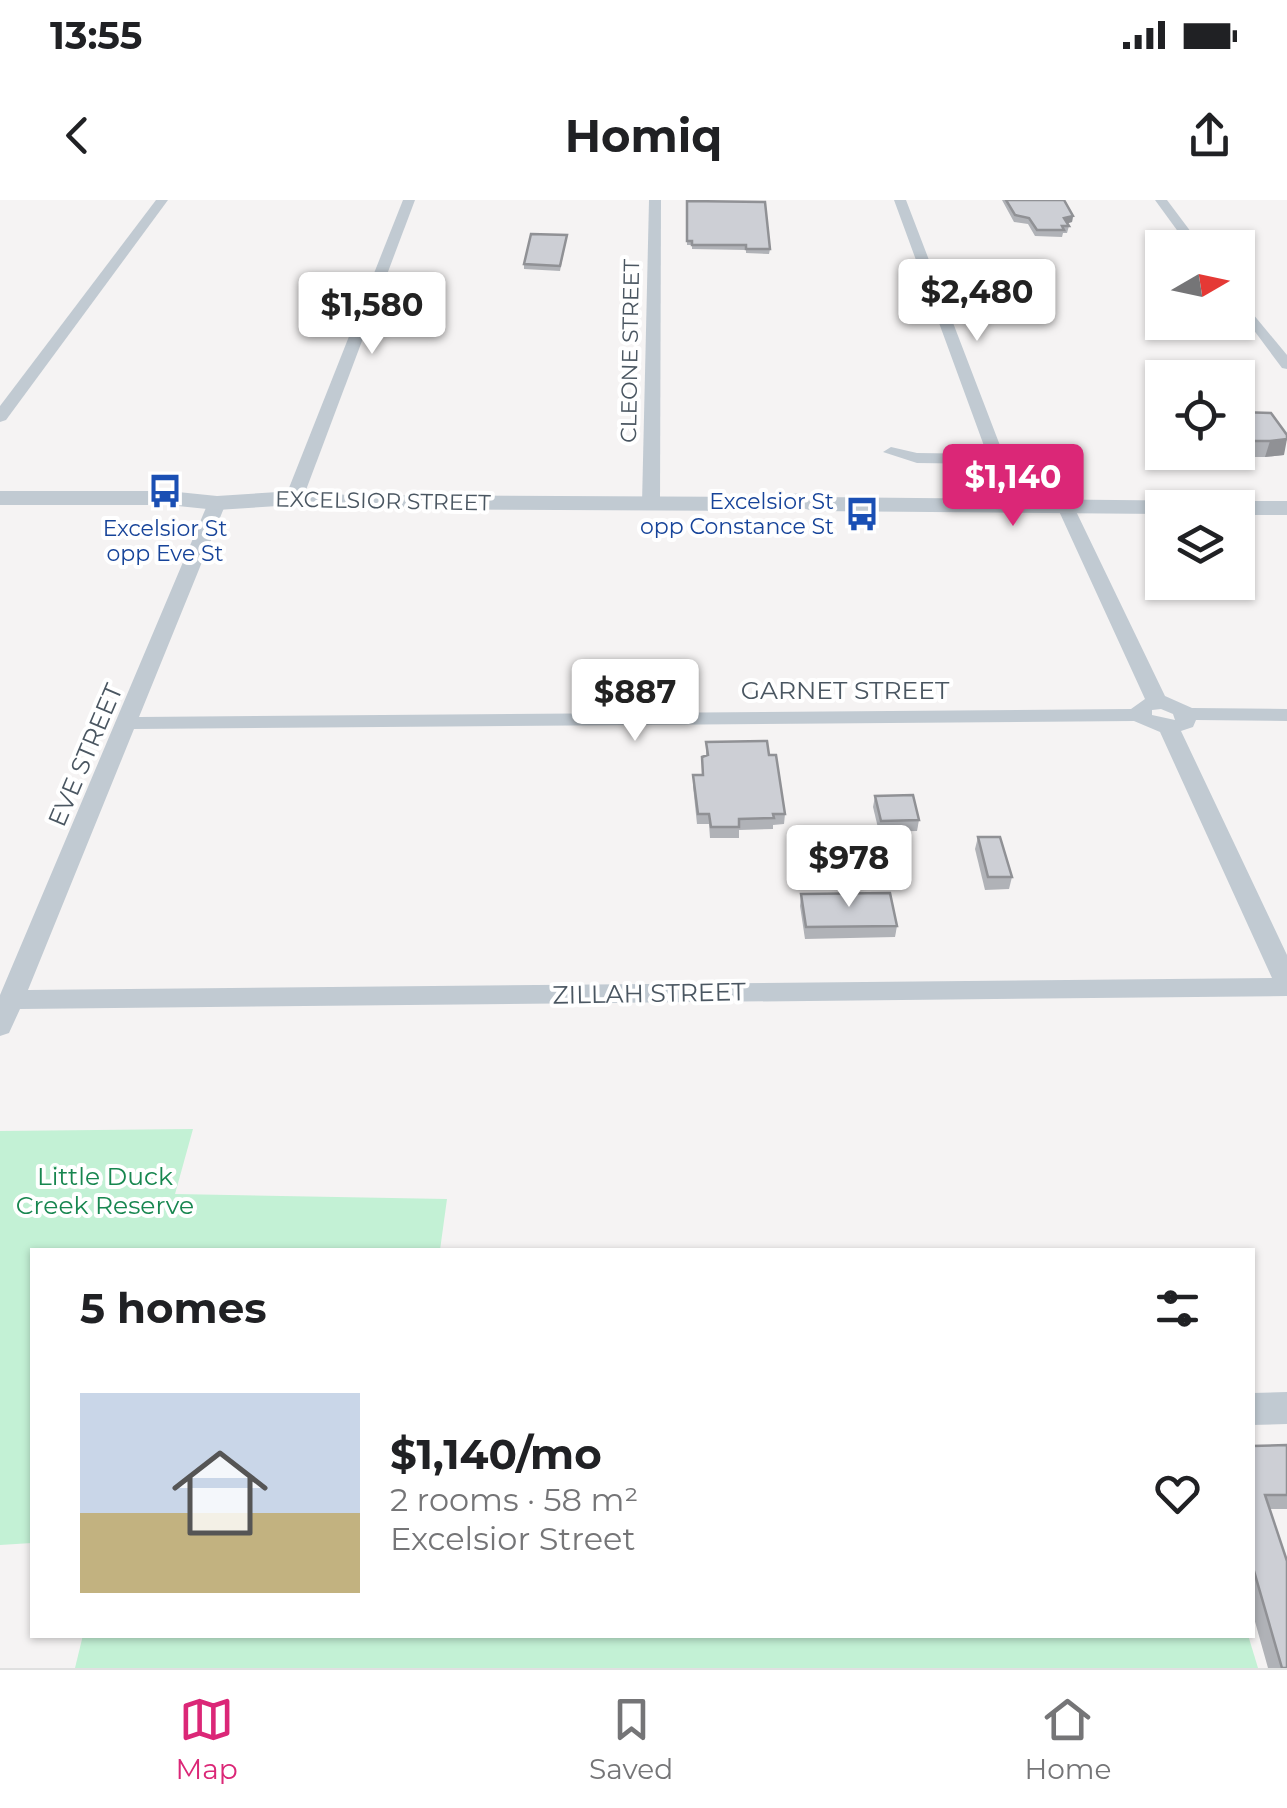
<!DOCTYPE html>
<meta charset="utf-8">
<style>
:root{--surface:#fff;--page:#f6f6f6;--text:#202124;--muted:#757577;--line:#e0e0e0;--accent:#db2777}
body{margin:0;font-family:Montserrat,sans-serif;background:var(--page);color:var(--text);height:100vh;display:flex;flex-direction:column;font-size:38px;white-space:nowrap}
*{box-sizing:border-box;margin:0}
p{font-size:32px;color:var(--muted)}
.icon{flex:none;width:55px;height:55px;fill:none;stroke:currentColor;stroke-width:2;stroke-linecap:round;stroke-linejoin:round}
.map{position:relative;flex:1;overflow:hidden}
.drawer{position:absolute;left:30px;top:1048px;width:1225px;height:390px;display:flex;flex-direction:column;background:var(--surface);border-radius:0px;box-shadow:0 2px 8px #0004}
.drawer>*{flex:none}
.needle{width:65px;rotate:81deg}
.controls{position:absolute;left:1145px;top:30px;display:grid;gap:20px}
.controls a{display:grid;place-items:center;width:110px;height:110px;border-radius:0px;background:var(--surface);box-shadow:0 2px 8px #0004;font-size:50px}
.price{position:absolute;translate:-50% -85px;padding:0 22px;border-radius:10px;background:#fff;color:#222;font-size:32px;line-height:65px;filter:drop-shadow(0 2px 5px #0008)}
.price::after{content:'';position:absolute;left:50%;top:60px;width:30px;height:22px;margin-left:-15px;background:inherit;clip-path:polygon(0 0,100% 0,50% 100%)}
.price.selected{background:var(--accent);color:#fff}
ul{padding:0;list-style:none}
li{display:flex;align-items:center;gap:30px;height:250px;padding:0 50px}
li span{display:grid;place-items:center;flex:none;width:280px;height:200px;border-radius:0px;color:#555}
li>.icon{margin-inline-start:auto}
span .icon{width:120px;height:120px;fill:#fffc;stroke-width:1}
li b{font-size:42px}
h2{display:flex;justify-content:space-between;align-items:center;height:120px;padding:0 50px;font-size:42px}
.status{display:flex;justify-content:space-between;align-items:center;height:70px;padding:0 50px;background:var(--surface);direction:ltr}
.status svg{height:28px;fill:currentColor}
header{display:flex;justify-content:space-between;align-items:center;height:130px;padding:0 50px;background:var(--surface);font-size:45px;font-weight:700}
.tab-bar{display:flex;justify-content:space-around;align-items:center;height:140px;border-top:2px solid var(--line);background:var(--surface);font-size:28px;color:var(--muted)}
.tab-bar a{display:grid;justify-items:center;gap:5px}
.tab-bar .selected{color:var(--accent)}
.map>svg:first-child{display:block}
.green{fill:#c3f1d5}
.lines{fill:none;stroke-linecap:round;stroke-linejoin:round}
.minor{fill:#c1cad2;fill-rule:evenodd}
.tertiary{fill:#c1cad2;fill-rule:evenodd}
.wall{fill:#b0b2b7}
.shaded-wall{fill:#909195}
.building{fill:#cdcfd5;stroke:#909195;stroke-width:2.5}
.labels{text-anchor:middle;dominant-baseline:central;stroke-width:8;stroke-linejoin:round;paint-order:stroke}
.far-street-label{font-size:22px;fill:#4a5661;stroke:#fff}
.far-transit-label{font-size:22px;fill:#164399;stroke:#fff;text-anchor:end}
.street-label{font-size:25px;fill:#4a5661;stroke:#fff}
.park-label{font-size:25px;fill:#17864f;stroke:#fff}
</style>
<div class="status"><b>13:55</b><svg viewBox="0 0 49 12"><path d="M0 12V9h3v3zM5 12V6h3v6zM10 12V3h3v9zM15 12V0h3v12zM26 1h20v11H26zM47 4h2v5h-2z"/></svg></div>
<header><svg class="icon" aria-label="back" viewBox="0 0 24 24"><path d="M15 5l-7 7 7 7"/></svg>Homiq<svg class="icon" aria-label="share" viewBox="0 0 24 24"><path d="M12 15V3M7 8l5-5 5 5M5 13v7h14v-7"/></svg></header>
<div class="map">
<svg width="1287" height="1468" viewBox="0 0 1287 1468">
<rect width="100%" height="100%" fill="#f5f3f3"/>
<g class="green">
<polygon points="193,929 175,994 447,999 440,1050 32,1050 32,1343 0,1345 0,931"/>
<polygon points="83,1435 1248,1435 1258,1468 75,1468"/>
</g>
<g class="lines">
<g class="minor">
<polygon points="156,0 168,0 6,220 0,222 0,206"/>
<polygon points="403,0 415,0 303,298 288,302 285,298"/>
<polygon points="649,0 661,0 660,304 651,309 642,304"/>
<polygon points="894,0 906,0 1022,303 1019,307 1004,303 990,264 917,263 883,252 891,247 917,253 987,254"/>
<polygon points="1155,0 1167,0 1203,48 1190,48"/>
<polygon points="1238,96 1287,155 1287,169 1282,168 1238,109"/>
<path d="M217,298l9,5 -87,214 992,-8 14,-10 -87,-190 15,-4 92,191 27,12 95,1v12l-91,-1 -3,7 -12,4 106,224v41l-1267,13 -11,24 -9,3v-41l208,-492zM1161,509l12,5 2,6 -23,-5v-5zM1134,521l26,11 112,246 -1244,12 106,-261z"/>
<polygon points="1287,1192 1287,1224 1252,1225 1252,1193"/>
</g>
<g class="tertiary">
<polygon points="0,291 168,291 217,296 294,291 348,295 766,297 801,293 815,297 1214,301 1225,308 1162,308 1162,314 813,311 799,307 766,311 348,309 294,305 217,310 168,305 0,305"/>
<polygon points="1238,301 1287,301 1287,315 1238,315 1238,308 1227,308"/>
</g>
</g>
<g class="wall">
<polygon points="1002,0 1064,0 1073,16 1072,22 1067,23 1069,26 1067,33 1063,33 1062,37 1035,36 1028,24 1014,22"/>
<polygon points="687,1 770,49 769,54 746,53 746,50 692,49 692,45 687,45"/>
<polygon points="567,35 560,71 524,69 524,64"/>
<polygon points="1238,212 1284,255 1265,257 1185,257 1182,252 1238,252"/>
<polygon points="706,542 769,555 785,614 784,624 773,625 773,629 739,630 739,638 710,638 709,624 697,624 693,586 693,575 702,575 702,557 706,556"/>
<polygon points="875,596 919,620 917,631 879,632 873,607"/>
<polygon points="978,637 1012,677 1009,689 985,690 975,649"/>
<polygon points="801,694 897,726 895,737 805,739 800,706"/>
<polygon points="1287,1245 1287,1309 1270,1309 1287,1468 1268,1468 1252,1411 1252,1246"/>
</g>
<g class="shaded-wall">
<polygon points="1073,16 1072,22 1062,25 1064,18"/>
<polygon points="1287,239 1284,255 1265,257 1270,241"/>
</g>
<g class="building">
<polygon points="1006,0 1064,0 1073,16 1064,18 1069,26 1062,26 1064,30 1037,30 1029,18 1015,15"/>
<polygon points="687,1 765,2 770,49 746,49 746,45 692,45 692,41 687,41"/>
<polygon points="531,34 567,35 560,66 524,64"/>
<polygon points="1238,212 1271,213 1287,235 1287,239 1270,241 1238,241"/>
<polygon points="767,541 769,555 776,555 785,614 773,614 774,618 739,619 739,627 711,627 709,614 698,614 693,575 703,575 702,557 708,555 706,542"/>
<polygon points="913,595 919,620 881,621 875,596"/>
<polygon points="978,637 1000,637 1012,677 988,677"/>
<polygon points="890,693 897,726 806,727 801,694"/>
<polygon points="1287,1245 1287,1295 1265,1295 1287,1361 1287,1468 1282,1468 1252,1364 1252,1246"/>
</g>
<defs>
<g id="bus-bare" transform="scale(2.7)"><path d="M-5-6H5V4H4V6H2V4H-2V6H-4V4H-5ZM-3.5-4V0h7V-4ZM-3.5 1.2v1.5H-2V1.2ZM2 1.2v1.5H3.5V1.2Z" fill="#1a4fb4" stroke="#fff" stroke-width="2.5" paint-order="stroke"/></g>
</defs>
<g fill-rule="evenodd">
<use href="#bus-bare" x="165" y="291"/>
<use href="#bus-bare" x="862" y="314"/>
</g>
<g class="labels">
<g class="far-street-label">
<text transform="translate(630 151) rotate(-89)">CLEONE STREET</text>
<text transform="translate(383 301) rotate(1)">EXCELSIOR STREET</text>
</g>
<g class="far-transit-label">
<text x="834" y="301">Excelsior St<tspan x="834" dy="25">opp Constance St</tspan></text>
<text x="165" y="328" text-anchor="middle">Excelsior St<tspan x="165" dy="25">opp Eve St</tspan></text>
</g>
<g class="street-label">
<text x="845" y="490">GARNET STREET</text>
<text transform="translate(85 555) rotate(-67)">EVE STREET</text>
<text transform="translate(649 793) rotate(-1)">ZILLAH STREET</text>
</g>
<g class="park-label">
<text x="105" y="976">Little Duck<tspan x="105" dy="29">Creek Reserve</tspan></text>
</g>
</g>
</svg>
<div class="controls">
<a><svg class="needle" viewBox="-14 -14 28 28"><path d="M0-13l5 13h-10z" fill="#e53935"/><path d="M0 13l5-13h-10z" fill="#757577"/></svg></a>
<a><svg class="icon" aria-label="locate" viewBox="0 0 24 24"><circle cx="12" cy="12" r="6"/><path d="M12 2v4M12 18v4M2 12h4M18 12h4"/></svg></a>
<a><svg class="icon" aria-label="layers" viewBox="0 0 24 24"><path d="M12 4l9 5-9 5-9-5zM3 14l9 5 9-5"/></svg></a>
</div>
<b class="price" style="left:977px;top:144px">$2,480</b>
<b class="price" style="left:372px;top:157px">$1,580</b>
<b class="price selected" style="left:1013px;top:329px">$1,140</b>
<b class="price" style="left:635px;top:544px">$887</b>
<b class="price" style="left:849px;top:710px">$978</b>
<section class="drawer">
<h2>5 homes<svg class="icon" aria-label="filters" viewBox="0 0 24 24"><path d="M4 7h16M4 17h16"/><circle cx="9" cy="7" r="2"/><circle cx="15" cy="17" r="2"/></svg></h2>
<ul>
<li><span style="background:linear-gradient(#c9d6e8 60%,#c2b280 0)"><svg class="icon" aria-label="home" viewBox="0 0 24 24"><path d="M3 11l9-7 9 7M6 9v11h12V9"/></svg></span><div><b>$1,140/mo</b><p>2 rooms · 58 m²</p><p>Excelsior Street</p></div><svg class="icon" aria-label="heart" viewBox="0 0 24 24"><path d="M12 20l-8-8c-3-5 5-10 8-4 3-6 11-1 8 4z"/></svg></li>
</ul>
</section>
</div>
<nav class="tab-bar">
<a class="selected"><svg class="icon" aria-label="map" viewBox="0 0 24 24"><path d="M3 6l6-2 6 2 6-2v14l-6 2-6-2-6 2zM9 4v14M15 6v14"/></svg>Map</a>
<a><svg class="icon" aria-label="saved" viewBox="0 0 24 24"><path d="M7 4h10v16l-5-4-5 4z"/></svg>Saved</a>
<a><svg class="icon" aria-label="home" viewBox="0 0 24 24"><path d="M3 11l9-7 9 7M6 9v11h12V9"/></svg>Home</a>
</nav>
